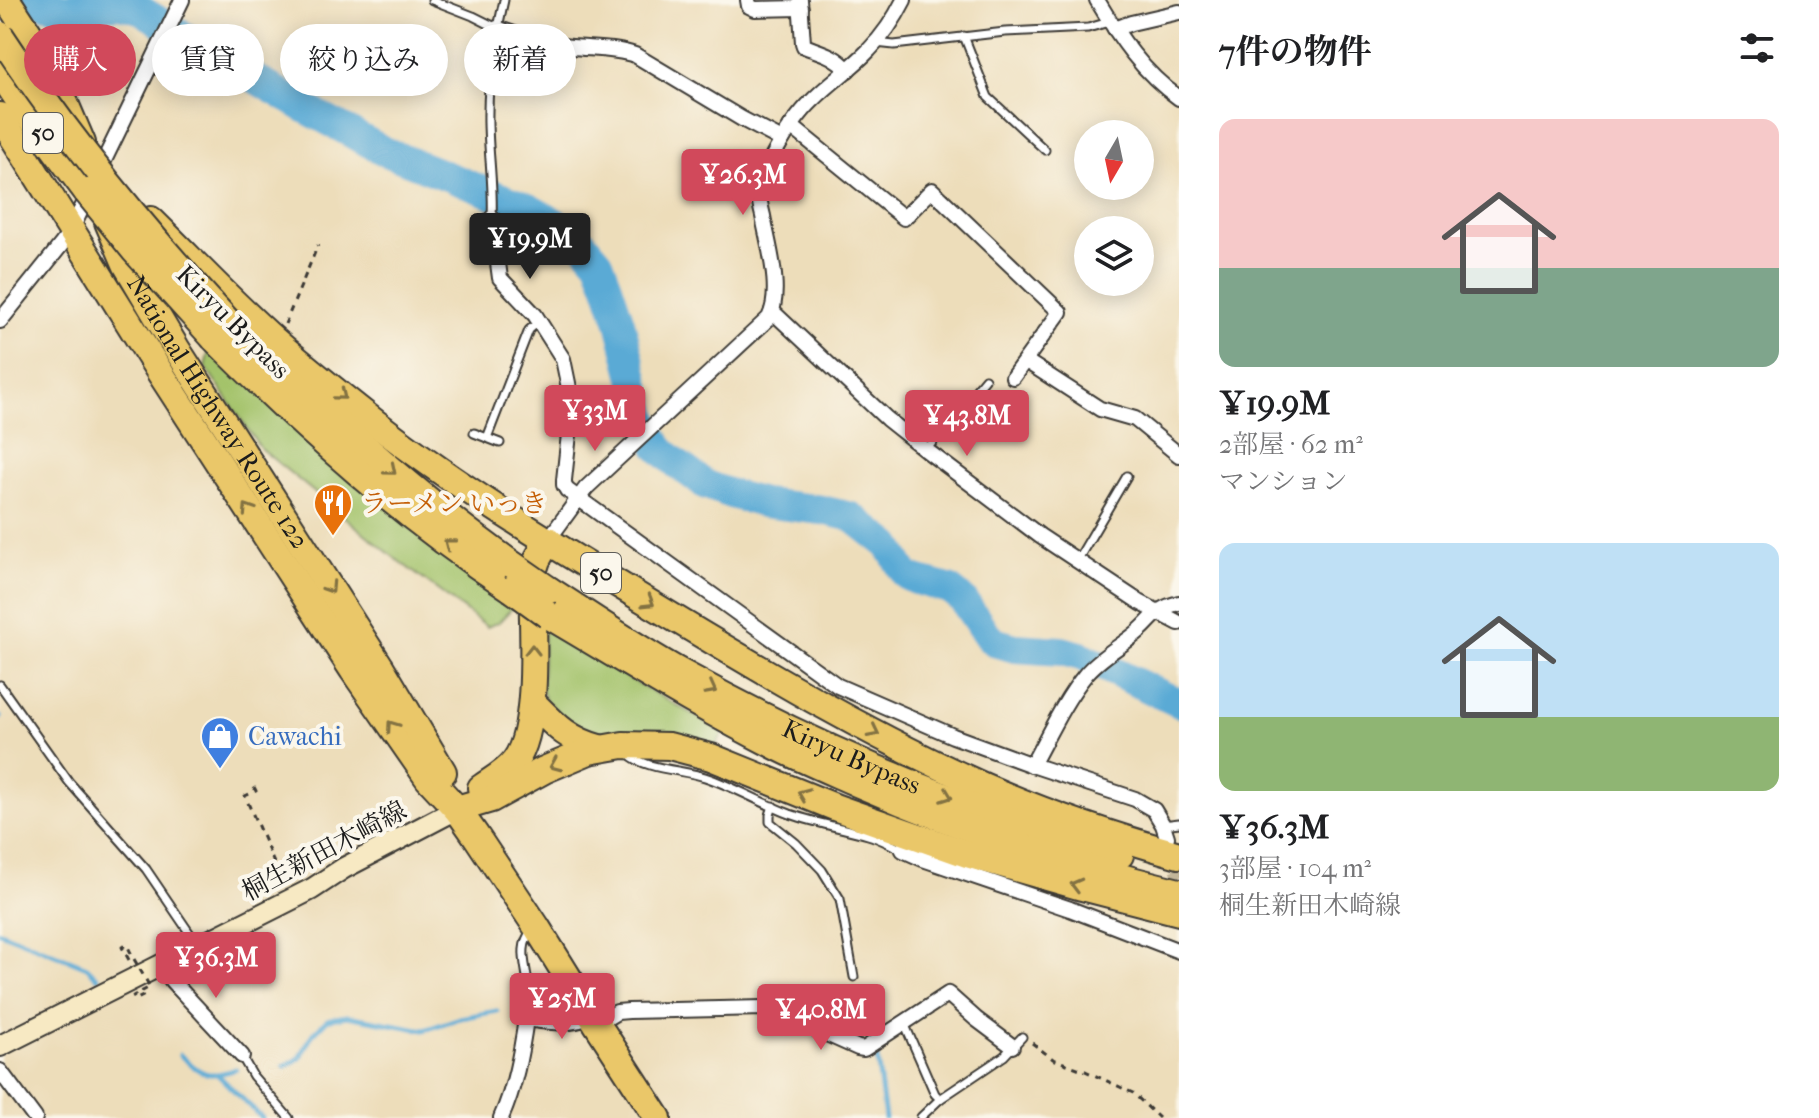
<!DOCTYPE html>
<html lang="ja">
<meta charset="utf-8">
<style>
:root{--surface:#fff;--page:#f2f2f2;--text:#202124;--muted:#757577;--accent:#d1495b}
body{margin:0;font-family:"IM FELL French Canon","Noto Serif JP",serif;background:var(--page);color:var(--text);height:100vh;display:flex;flex-direction:column;font-size:30px;white-space:nowrap}
*{box-sizing:border-box;margin:0}
p{font-size:26px;color:var(--muted)}
.icon{flex:none;width:44px;height:44px;fill:none;stroke:currentColor;stroke-width:2;stroke-linecap:round;stroke-linejoin:round}
.map{position:relative;flex:1;overflow:hidden}
.details{display:flex;flex-direction:column;background:var(--surface);width:640px}
.details>*{flex:none}
.hud{position:absolute;left:24px;top:24px;width:760px;height:72px;display:flex;gap:16px}
.needle{width:52px;rotate:189deg}
.tools{position:absolute;left:1074px;top:120px;display:grid;gap:16px}
.tools a{display:grid;place-items:center;width:80px;height:80px;border-radius:50%;background:var(--surface);box-shadow:0 4px 20px #0003;font-size:40px}
.price{position:absolute;translate:-50% -68px;padding:0 18px;border-radius:8px;background:var(--accent);color:#fff;font-size:26px;line-height:52px;filter:drop-shadow(0 2px 4px #0008)}
.price::after{content:'';position:absolute;left:50%;top:48px;width:24px;height:18px;margin-left:-12px;background:inherit;clip-path:polygon(0 0,100% 0,50% 100%)}
.price.selected{background:#222;color:#fff}
ul{padding:0;list-style:none}
li{display:grid;align-content:center;gap:16px;height:424px;padding:0 40px}
li span{display:grid;place-items:center;height:248px;border-radius:16px;color:#555}
li>.icon{margin-inline-start:auto}
span .icon{width:144px;height:144px;fill:#fffc;stroke-width:1}
li b{font-size:34px}
h2{display:flex;justify-content:space-between;align-items:center;height:96px;padding:0 40px;font-size:34px}
.pill{padding:0 28px;border-radius:36px;background:var(--surface);box-shadow:0 4px 20px #0003;font-size:28px;line-height:72px}
.pill.selected{background:var(--accent);color:#fff}
main{display:flex;flex:1;min-height:0}
.map>svg:first-child{display:block}
.green{fill:#a3c269;stroke:#606f42;stroke-width:2}
.lines{fill:none;stroke-linecap:round;stroke-linejoin:round}
.stream{stroke:#5aaad5;stroke-width:5}
.river{stroke:#5aaad5;stroke-width:30}
.street-tunnel{stroke:#c3b69a;stroke-width:14;stroke-dasharray:14 7;stroke-linecap:butt}
.lane-casing{stroke:#3b3934;stroke-width:11}
.street-casing{stroke:#3b3934;stroke-width:18}
.secondary-casing{stroke:#3b3934;stroke-width:24}
.highway-casing{stroke:#3b3934;stroke-width:30}
.path{stroke:#3b3934;stroke-width:3;stroke-dasharray:6 6;stroke-linecap:butt}
.lane{stroke:#fff;stroke-width:7}
.street{stroke:#fff;stroke-width:14}
.secondary{stroke:#f7e9c3;stroke-width:20}
.highway{stroke:#eac769;stroke-width:26}
.highway-bridge-casing{stroke:#3b3934;stroke-width:30;stroke-linecap:butt}
.path-bridge{stroke:#3b3934;stroke-width:3;stroke-dasharray:6 6;stroke-linecap:butt}
.highway-bridge{stroke:#eac769;stroke-width:26}
.oneway{stroke:#837242}
.labels{text-anchor:middle;dominant-baseline:central;stroke-width:8;stroke-linejoin:round;paint-order:stroke}
.shield{fill:#fbf7ec;stroke:#5f5e5a;stroke-width:2}
.shield-label{font-size:24px;font-weight:bold;fill:#1c1c1c}
.street-label{font-size:26px;fill:#1c1c1c;stroke:#fbf7ec}
.food-label{font-size:26px;fill:#c56008;stroke:#fbf7ec;text-anchor:start}
.shop-label{font-size:26px;fill:#366cbe;stroke:#fbf7ec;text-anchor:start}
</style>
<main>
<div class="map">
<svg width="1179" height="1118" viewBox="0 0 1179 1118">
<rect width="100%" height="100%" fill="#fbf7ec"/>
<filter id="ink" filterUnits="userSpaceOnUse"><feTurbulence type="fractalNoise" baseFrequency=".0125" numOctaves="2"/><feDisplacementMap in="SourceGraphic" scale="16" xChannelSelector="R" yChannelSelector="G"/><feConvolveMatrix kernelMatrix="1 2 1 2 8 2 1 2 1" color-interpolation-filters="sRGB"/></filter>
<filter id="wash" filterUnits="userSpaceOnUse"><feTurbulence type="fractalNoise" baseFrequency=".006" numOctaves="4" result="noise"/><feDisplacementMap in="SourceGraphic" scale="32" xChannelSelector="R" yChannelSelector="G"/><feGaussianBlur stdDeviation="1.8" result="paint"/><feColorMatrix in="noise" values="0 0 0 0 0 0 0 0 0 0 0 0 0 0 0 0 0 1.4 0 .05"/><feComposite in="paint" operator="in"/></filter>
<g filter="url(#wash)">
<rect width="100%" height="100%" fill="#edddba"/>
<g class="green">
<polygon points="210,347 514,606 499,622 487,627 396,559 261,449 205,366"/>
<polygon points="544,627 619,673 724,732 713,750 588,738 546,701 542,690"/>
</g>
<g class="lines">
<g class="stream">
<polyline points="0,717 0,718"/>
<polyline points="0,932 87,967 98,978"/>
<path d="M180,1055c23,20 27,24 56,14"/>
<polyline points="873,1055 877,1058 885,1118"/>
<polyline points="285,1066 299,1059 312,1035 327,1020 330,1019 347,1016 424,1030 460,1018 497,1011"/>
<polyline points="218,1075 262,1118"/>
</g>
<polyline class="river" points="31,0 63,8 119,4 139,9 301,106 386,152 528,208 556,223 582,242 599,262 608,286 620,322 644,418 659,448 677,464 706,485 731,494 763,503 822,510 852,517 889,546 906,575 916,580 949,589 963,600 989,638 997,643 1015,648 1062,651 1081,656 1179,703"/>
</g>
</g>
<g filter="url(#ink)">
<g class="lines">
<polyline class="street-tunnel" points="1171,849 1179,877"/>
<g class="lane-casing">
<g id="lane">
<polyline points="432,0 473,16 497,28"/>
<polyline points="964,36 988,97 1045,150"/>
<polyline points="876,43 894,45 1005,32 1088,28 1109,22"/>
<path d="M492,218c2,-36 -5,-71 -4,-106 0,-38 8,-76 16,-112"/>
<polyline points="474,433 500,443"/>
<polyline points="487,438 529,330 539,321"/>
<polyline points="926,450 985,379"/>
<polyline points="1077,561 1127,476"/>
<polyline points="0,685 69,782 146,869 197,944"/>
<path d="M629,754c14,15 55,16 76,23 30,10 56,26 85,37 26,9 52,14 78,21 12,3 23,10 35,15"/>
<polyline points="773,806 770,815 770,822 796,843 822,870 840,899 854,977"/>
<polyline points="1163,825 1179,823"/>
<path d="M526,1019c1,-11 3,-22 2,-33 -1,-20 -11,-38 4,-56"/>
<polyline points="904,1023 935,1094 940,1099"/>
<polyline points="242,1057 253,1076 289,1118"/>
<polyline points="921,1117 940,1099 1004,1056 1022,1037"/>
</g>
</g>
<g class="street-casing">
<g id="street">
<polyline points="748,0 749,6 755,9 801,8"/>
<path d="M800,0l3,43 1,3c18,7 31,9 44,24"/>
<path d="M1097,0c22,37 46,73 82,98"/>
<path d="M497,28c24,9 49,17 75,19 21,2 43,1 63,8l107,64 40,21"/>
<polyline points="1115,29 1131,23 1179,12"/>
<polyline points="791,126 904,218 932,190 1060,312 1013,377"/>
<polyline points="98,173 182,0"/>
<polyline points="492,218 500,278 535,315 563,359 569,388 571,416 564,480 564,485 567,490 838,686 953,736 1032,765 1135,799 1154,810 1163,825 1167,837"/>
<polyline points="772,311 887,419 926,450 1040,536 1141,603 1179,623"/>
<polyline points="0,321 61,245 71,231 90,191"/>
<polyline points="1026,361 1100,409 1135,419 1179,455"/>
<path d="M548,540l38,-52 183,-170c14,-27 -1,-73 -6,-102 -3,-12 -6,-24 -2,-36 2,-8 7,-15 11,-22 11,-21 25,-43 42,-59 18,-18 38,-31 55,-49 15,-15 26,-32 35,-50"/>
<path d="M1032,765c17,-31 32,-64 54,-91 15,-18 36,-28 53,-43 17,-15 16,-22 40,-28"/>
<polyline points="909,834 903,850 923,859 1070,909 1179,951"/>
<polyline points="162,965 172,981 242,1056"/>
<polyline points="597,1024 617,1012 629,1011 764,1008 771,1009 858,1048 864,1049 948,994 976,1019 1012,1046"/>
<polyline points="0,1071 35,1118"/>
<path d="M501,1118c14,-31 20,-65 25,-99 23,3 44,7 66,-3"/>
</g>
</g>
<g class="secondary-casing">
<polyline id="secondary" points="0,1046 312,889 344,868 457,809"/>
</g>
<g class="highway-casing">
<g id="highway">
<polyline points="7,0 41,52 53,75 82,143"/>
<polyline points="0,72 26,111 87,192"/>
<polyline points="0,116 161,374 353,670 428,778 457,809 476,836 536,926 597,1024 658,1118"/>
<path d="M151,220c41,40 80,82 123,120 32,28 66,55 99,81 97,76 204,138 308,201 98,59 197,117 302,164 63,28 129,50 196,69"/>
<path id="s1" d="M108,222l18,42 50,84 204,318 63,106"/>
<path d="M230,324c27,27 56,52 85,78 63,58 128,113 198,163"/>
<path d="M214,338c92,92 189,179 298,251"/>
<path id="s2" d="M549,590c44,28 87,58 134,84 138,76 285,138 437,181"/>
<path d="M548,615c75,44 149,91 226,130 27,14 56,26 83,38 104,45 212,83 322,109"/>
<path d="M532,702c22,22 36,38 67,46"/>
<path d="M481,788c12,-9 25,-15 34,-27 26,-35 17,-140 17,-186l5,-15 11,-20"/>
<polyline points="457,809 491,799 544,770 589,751 623,745 669,746 711,757 837,808 967,854 1082,887 1179,912"/>
</g>
</g>
<g class="path">
<polyline points="285,324 318,245"/>
<polyline points="254,787 256,791 245,796 283,884"/>
<polyline points="129,960 122,947 127,945 134,959"/>
<polyline points="1032,1043 1053,1059 1083,1070 1133,1093 1159,1118"/>
</g>
<use href="#lane" class="lane"/>
<use href="#street" class="street"/>
<use href="#secondary" class="secondary"/>
<use href="#highway" class="highway"/>
<g class="highway-bridge-casing">
<g id="highway-bridge">
<path d="M0,35c68,104 146,198 230,289"/>
<polyline points="87,192 135,251 214,338"/>
<polyline points="513,565 549,590"/>
<polyline points="512,589 548,615"/>
</g>
</g>
<polyline class="path-bridge" points="134,959 150,987 133,996 135,1000 149,993"/>
<use href="#highway-bridge" class="highway-bridge"/>
</g>
<defs><path id="oneway-chevron" d="M-2-3.5L2.5 0L-2 3.5" fill="none" stroke-width="1.6" stroke-linecap="round" stroke-linejoin="round" transform="scale(2)"/></defs>
<g class="oneway">
<use href="#oneway-chevron" transform="translate(341 395) rotate(39)"/>
<use href="#oneway-chevron" transform="translate(391 470) rotate(40)"/>
<use href="#oneway-chevron" transform="translate(248 509) rotate(-123)"/>
<use href="#oneway-chevron" transform="translate(449 544) rotate(-142)"/>
<use href="#oneway-chevron" transform="translate(330 588) rotate(57)"/>
<use href="#oneway-chevron" transform="translate(649 602) rotate(32)"/>
<use href="#oneway-chevron" transform="translate(532 650) rotate(-90)"/>
<use href="#oneway-chevron" transform="translate(711 689) rotate(28)"/>
<use href="#oneway-chevron" transform="translate(392 726) rotate(-125)"/>
<use href="#oneway-chevron" transform="translate(874 732) rotate(27)"/>
<use href="#oneway-chevron" transform="translate(555 765) rotate(157)"/>
<use href="#oneway-chevron" transform="translate(803 794) rotate(-158)"/>
<use href="#oneway-chevron" transform="translate(947 796) rotate(21)"/>
<use href="#oneway-chevron" transform="translate(1076 885) rotate(-165)"/>
</g>
</g>
<defs>
<g id="restaurant-pin" transform="scale(2)"><path d="M0 17L-7.5 6A9.5 9.5 0 1 1 7.5 6Z" fill="#e8710a" stroke="#fbf7ec"/><path d="M-5-6h1v4h1v-4h1v4h1v-4h1v5L-1.5 .5V6h-2V.5L-5-1ZM5-6V6H3V1.5H1.5Q1.5-4 5-6Z" fill="#fff"/></g>
<g id="shop-pin" transform="scale(2)"><path d="M0 17L-7.5 6A9.5 9.5 0 1 1 7.5 6Z" fill="#3f7fe0" stroke="#fbf7ec"/><path d="M-5-2.5h2.3a2.7 3.5 0 0 1 5.4 0H5L5.5 6h-11ZM-1.5-2.5h3a1.5 2.3 0 0 0-3 0Z" fill="#fff"/></g>
</defs>
<g fill-rule="evenodd">
<use href="#restaurant-pin" x="333" y="503"/>
<use href="#shop-pin" x="220" y="736"/>
</g>
<g class="labels">
<g class="shield">
<rect x="23" y="113" width="40" height="40" rx="6"/>
<rect x="581" y="553" width="40" height="40" rx="6"/>
</g>
<g class="shield-label">
<text x="43" y="133">50</text>
<text x="601" y="573">50</text>
</g>
<g class="street-label">
<text transform="translate(233 322) rotate(45)">Kiryu Bypass</text>
<text stroke="none"><textPath href="#s1" startOffset="220">National Highway Route 122</textPath></text>
<text stroke="none"><textPath href="#s2" startOffset="346">Kiryu Bypass</textPath></text>
<text transform="translate(324 851) rotate(-28)">桐生新田木崎線</text>
</g>
<g class="food-label">
<text x="361" y="503">ラーメン いっき</text>
</g>
<g class="shop-label">
<text x="248" y="736">Cawachi</text>
</g>
</g>
</svg>
<div class="tools">
<a><svg class="needle" viewBox="-14 -14 28 28"><path d="M0-13l5 13h-10z" fill="#e53935"/><path d="M0 13l5-13h-10z" fill="#757577"/></svg></a>
<a><svg class="icon" aria-label="layers" viewBox="0 0 24 24"><path d="M12 4l9 5-9 5-9-5zM3 14l9 5 9-5"/></svg></a>
</div>
<b class="price" style="left:743px;top:217px">¥26.3M</b>
<b class="price selected" style="left:530px;top:281px">¥19.9M</b>
<b class="price" style="left:595px;top:453px">¥33M</b>
<b class="price" style="left:967px;top:458px">¥43.8M</b>
<b class="price" style="left:216px;top:1000px">¥36.3M</b>
<b class="price" style="left:562px;top:1041px">¥25M</b>
<b class="price" style="left:821px;top:1052px">¥40.8M</b>
<div class="hud">
<a class="pill selected">購入</a>
<a class="pill">賃貸</a>
<a class="pill">絞り込み</a>
<a class="pill">新着</a>
</div>
</div>
<section class="details">
<h2>7件の物件<svg class="icon" aria-label="filters" viewBox="0 0 24 24"><path d="M4 7h16M4 17h16"/><circle cx="9" cy="7" r="2"/><circle cx="15" cy="17" r="2"/></svg></h2>
<ul>
<li><span style="background:linear-gradient(#f6c9c9 60%,#7fa58c 0)"><svg class="icon" aria-label="home" viewBox="0 0 24 24"><path d="M3 11l9-7 9 7M6 9v11h12V9"/></svg></span><div><b>¥19.9M</b><p>2部屋 · 62 m²</p><p>マンション</p></div></li>
<li><span style="background:linear-gradient(#bfe0f5 70%,#8fb573 0)"><svg class="icon" aria-label="home" viewBox="0 0 24 24"><path d="M3 11l9-7 9 7M6 9v11h12V9"/></svg></span><div><b>¥36.3M</b><p>3部屋 · 104 m²</p><p>桐生新田木崎線</p></div></li>
</ul>
</section>
</main>
